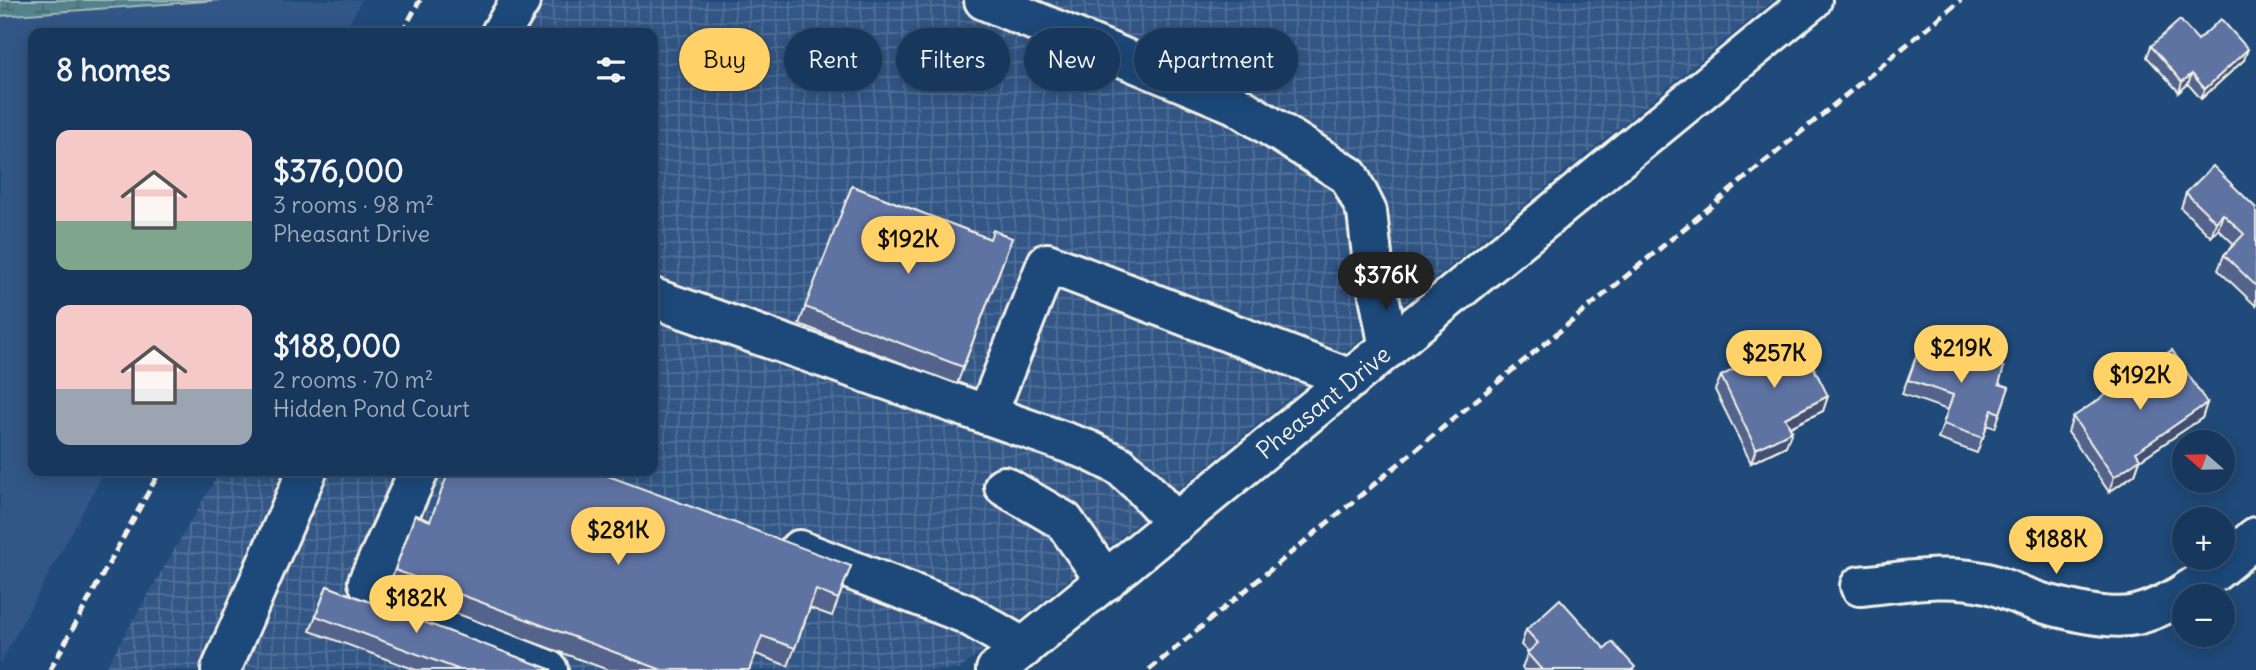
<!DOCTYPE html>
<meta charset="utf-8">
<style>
:root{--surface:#17385c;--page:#244365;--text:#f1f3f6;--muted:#9eacbb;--line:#365272;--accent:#ffd166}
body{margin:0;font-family:Delius,sans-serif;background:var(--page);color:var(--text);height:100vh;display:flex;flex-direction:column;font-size:26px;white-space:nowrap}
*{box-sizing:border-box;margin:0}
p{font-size:23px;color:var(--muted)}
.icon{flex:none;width:38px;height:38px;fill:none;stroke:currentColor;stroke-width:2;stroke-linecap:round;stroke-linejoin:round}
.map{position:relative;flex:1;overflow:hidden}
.details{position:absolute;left:28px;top:28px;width:630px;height:448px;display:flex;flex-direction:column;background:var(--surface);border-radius:14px;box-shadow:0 4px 18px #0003,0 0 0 2px var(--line)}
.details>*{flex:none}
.hud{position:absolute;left:679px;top:28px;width:665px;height:63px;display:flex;gap:14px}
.needle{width:46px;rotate:290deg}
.fabs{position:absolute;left:2172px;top:430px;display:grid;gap:14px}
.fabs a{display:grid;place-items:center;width:63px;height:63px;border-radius:50%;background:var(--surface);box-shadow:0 4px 18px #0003,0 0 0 2px var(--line);font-size:35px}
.price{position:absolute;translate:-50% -60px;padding:0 16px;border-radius:24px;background:var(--accent);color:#111;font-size:23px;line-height:46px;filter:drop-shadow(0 2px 4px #0008)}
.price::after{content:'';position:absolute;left:50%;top:42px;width:21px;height:16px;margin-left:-10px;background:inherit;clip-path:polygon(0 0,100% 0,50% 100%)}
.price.selected{background:#222;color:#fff}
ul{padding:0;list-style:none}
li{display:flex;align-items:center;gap:21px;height:175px;padding:0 28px}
li span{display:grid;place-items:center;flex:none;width:196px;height:140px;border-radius:14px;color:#555}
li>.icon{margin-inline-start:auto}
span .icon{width:84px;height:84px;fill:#fffc;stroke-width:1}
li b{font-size:30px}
h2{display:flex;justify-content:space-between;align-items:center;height:84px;padding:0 28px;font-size:30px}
.chip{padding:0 24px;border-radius:32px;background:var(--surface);box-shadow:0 4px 18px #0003,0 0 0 2px var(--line);font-size:24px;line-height:63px}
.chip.selected{background:var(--accent);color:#111}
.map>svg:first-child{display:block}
.built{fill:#325686}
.industrial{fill:url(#industrial-grid)}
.wetland{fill:url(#wetland-marsh);stroke:#a3baba;stroke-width:2}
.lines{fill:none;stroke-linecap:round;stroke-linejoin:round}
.minor-casing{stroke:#f4f1e8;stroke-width:44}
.minor{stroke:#1f4a7a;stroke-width:38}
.rail{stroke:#f4f1e8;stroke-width:5;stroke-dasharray:10 5;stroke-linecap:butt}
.wall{fill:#52638c;stroke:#f4f1e8;stroke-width:2}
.shaded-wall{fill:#425072;stroke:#f4f1e8;stroke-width:2}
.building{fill:#5f73a3;stroke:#f4f1e8;stroke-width:2}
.labels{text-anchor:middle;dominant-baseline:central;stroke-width:5;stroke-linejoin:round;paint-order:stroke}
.street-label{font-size:24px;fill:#f4f1e8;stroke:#1f4a7a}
</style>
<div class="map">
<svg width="2256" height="670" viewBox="0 0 2256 670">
<defs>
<pattern id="industrial-grid" width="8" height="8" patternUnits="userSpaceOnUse" patternTransform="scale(1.75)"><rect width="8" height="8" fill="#325686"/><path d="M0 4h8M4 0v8" fill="none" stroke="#506f97"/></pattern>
<pattern id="wetland-marsh" width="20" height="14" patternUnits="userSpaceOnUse" patternTransform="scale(1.75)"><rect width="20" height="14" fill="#52828c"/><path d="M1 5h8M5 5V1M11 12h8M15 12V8" fill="none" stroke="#4e686c"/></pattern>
</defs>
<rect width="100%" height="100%" fill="#1f4a7a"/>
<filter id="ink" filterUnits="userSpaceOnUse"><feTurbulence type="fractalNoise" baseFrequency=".0143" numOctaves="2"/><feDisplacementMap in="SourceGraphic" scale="14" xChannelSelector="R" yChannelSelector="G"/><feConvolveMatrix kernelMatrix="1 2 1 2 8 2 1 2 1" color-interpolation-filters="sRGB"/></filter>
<g filter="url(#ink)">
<polygon class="built" points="220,0 362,0 344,33 33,33 33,471 105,471 0,664 0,16"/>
<polygon class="industrial" points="496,0 1774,0 959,670 104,670 220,471 653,471 653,33 476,33"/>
<polygon class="wetland" points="0,0 220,0 0,16"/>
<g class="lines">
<g class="minor-casing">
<g id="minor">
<polyline points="984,0 1235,104 1349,176 1367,212 1373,264 1389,348"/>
<polyline points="501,33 521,0"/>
<polyline points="653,298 1088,450 1120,466 1141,485 1176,523"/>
<polyline points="987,415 1047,263 1351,379"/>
<polyline points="419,471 368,582 379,604 548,670"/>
<polyline points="1004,486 1064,521 1106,581"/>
<polyline points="799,550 966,614 1024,648"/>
<path d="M1860,586c42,-4 85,-13 127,-3 19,5 36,15 55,20 26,7 67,18 94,12 46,-12 85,-48 120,-78"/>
<polyline points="221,670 307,471"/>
<polyline points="996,670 1812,0"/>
</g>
</g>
<use href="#minor" class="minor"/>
<g class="rail">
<polyline points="402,33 420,0"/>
<polyline points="50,670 160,471"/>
<polyline points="1149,670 1961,0"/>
</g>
</g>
<g class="wall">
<polygon points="2198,40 2244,60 2201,99 2188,84 2179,92 2147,57 2151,46"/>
<polygon points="852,186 990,239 1012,238 957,384 799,324"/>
<polygon points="2186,193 2256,208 2256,306 2218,270 2224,255 2234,244 2218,229 2211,237 2181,208"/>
<polygon points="1923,338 1999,384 2009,387 1995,428 1987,425 1977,453 1938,439 1948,410 1902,394"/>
<polygon points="1721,376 1828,396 1823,411 1790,427 1786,446 1751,463 1715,390"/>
<polygon points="2207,403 2202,418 2140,460 2135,474 2109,492 2068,432 2073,417"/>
<polygon points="415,515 430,521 851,566 832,616 810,608 788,666 756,654 749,670 608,670 388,588"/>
<polygon points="327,586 552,670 416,670 310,631"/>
<polygon points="1526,630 1605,649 1634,670 1524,670 1522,668 1528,652 1521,645"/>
</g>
<g class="shaded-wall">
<polygon points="2248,49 2244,60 2201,99 2205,89"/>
<polygon points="2192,74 2188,84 2179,92 2182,82"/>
<polygon points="2223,214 2218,229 2211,237 2216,222"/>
<polygon points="1828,396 1823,411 1780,432 1785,418"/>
<polygon points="2207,403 2202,418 2140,460 2135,474 2109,492 2114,477 2136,452"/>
<polygon points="1792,431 1786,446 1751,463 1756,449"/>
</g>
<g class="building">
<polygon points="2221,19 2248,49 2205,89 2192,74 2182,82 2151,46 2180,20 2198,40"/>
<polygon points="2213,166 2256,208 2256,286 2224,255 2244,234 2223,214 2216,222 2186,193"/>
<polygon points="852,186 990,239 993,230 1012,238 963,367 805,307"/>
<polygon points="1798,336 1828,396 1785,418 1792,431 1756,449 1721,376"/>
<polygon points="1923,338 2004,367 1999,384 2009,387 2000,413 1992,410 1983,438 1943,424 1953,395 1908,380"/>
<polygon points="2172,350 2207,403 2136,452 2140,459 2114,477 2073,417"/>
<polygon points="449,471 595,471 851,566 838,599 816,590 795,648 762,636 749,670 662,670 395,570 415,515 430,521"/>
<polygon points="327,586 552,670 460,670 316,616"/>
<polygon points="1560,599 1605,649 1612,642 1635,667 1632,670 1542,670 1527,653 1538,643 1526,630"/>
</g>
</g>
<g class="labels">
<g class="street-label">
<text transform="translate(1323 402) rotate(-39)">Pheasant Drive</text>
</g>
</g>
</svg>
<div class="fabs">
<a><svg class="needle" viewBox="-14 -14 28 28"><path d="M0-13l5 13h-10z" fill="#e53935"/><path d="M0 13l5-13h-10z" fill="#9eacbb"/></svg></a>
<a>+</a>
<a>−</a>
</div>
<b class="price" style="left:908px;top:276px">$192K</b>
<b class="price selected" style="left:1386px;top:312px">$376K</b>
<b class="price" style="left:1961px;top:385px">$219K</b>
<b class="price" style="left:1774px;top:390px">$257K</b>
<b class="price" style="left:2140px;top:412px">$192K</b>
<b class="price" style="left:618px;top:567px">$281K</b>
<b class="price" style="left:2056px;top:576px">$188K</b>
<b class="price" style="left:416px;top:635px">$182K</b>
<div class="hud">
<a class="chip selected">Buy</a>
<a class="chip">Rent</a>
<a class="chip">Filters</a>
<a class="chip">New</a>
<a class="chip">Apartment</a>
</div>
<section class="details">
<h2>8 homes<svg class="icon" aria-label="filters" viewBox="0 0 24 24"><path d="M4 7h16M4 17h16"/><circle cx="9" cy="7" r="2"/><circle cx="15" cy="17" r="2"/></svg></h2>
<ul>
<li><span style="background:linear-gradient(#f6c9c9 65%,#7fa58c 0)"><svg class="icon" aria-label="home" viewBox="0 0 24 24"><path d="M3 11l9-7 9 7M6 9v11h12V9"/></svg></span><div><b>$376,000</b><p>3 rooms · 98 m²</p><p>Pheasant Drive</p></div></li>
<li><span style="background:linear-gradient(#f6c9c9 60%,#9aa5b1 0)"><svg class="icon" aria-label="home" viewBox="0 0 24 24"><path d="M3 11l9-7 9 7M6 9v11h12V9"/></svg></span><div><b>$188,000</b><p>2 rooms · 70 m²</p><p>Hidden Pond Court</p></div></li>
</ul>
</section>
</div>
